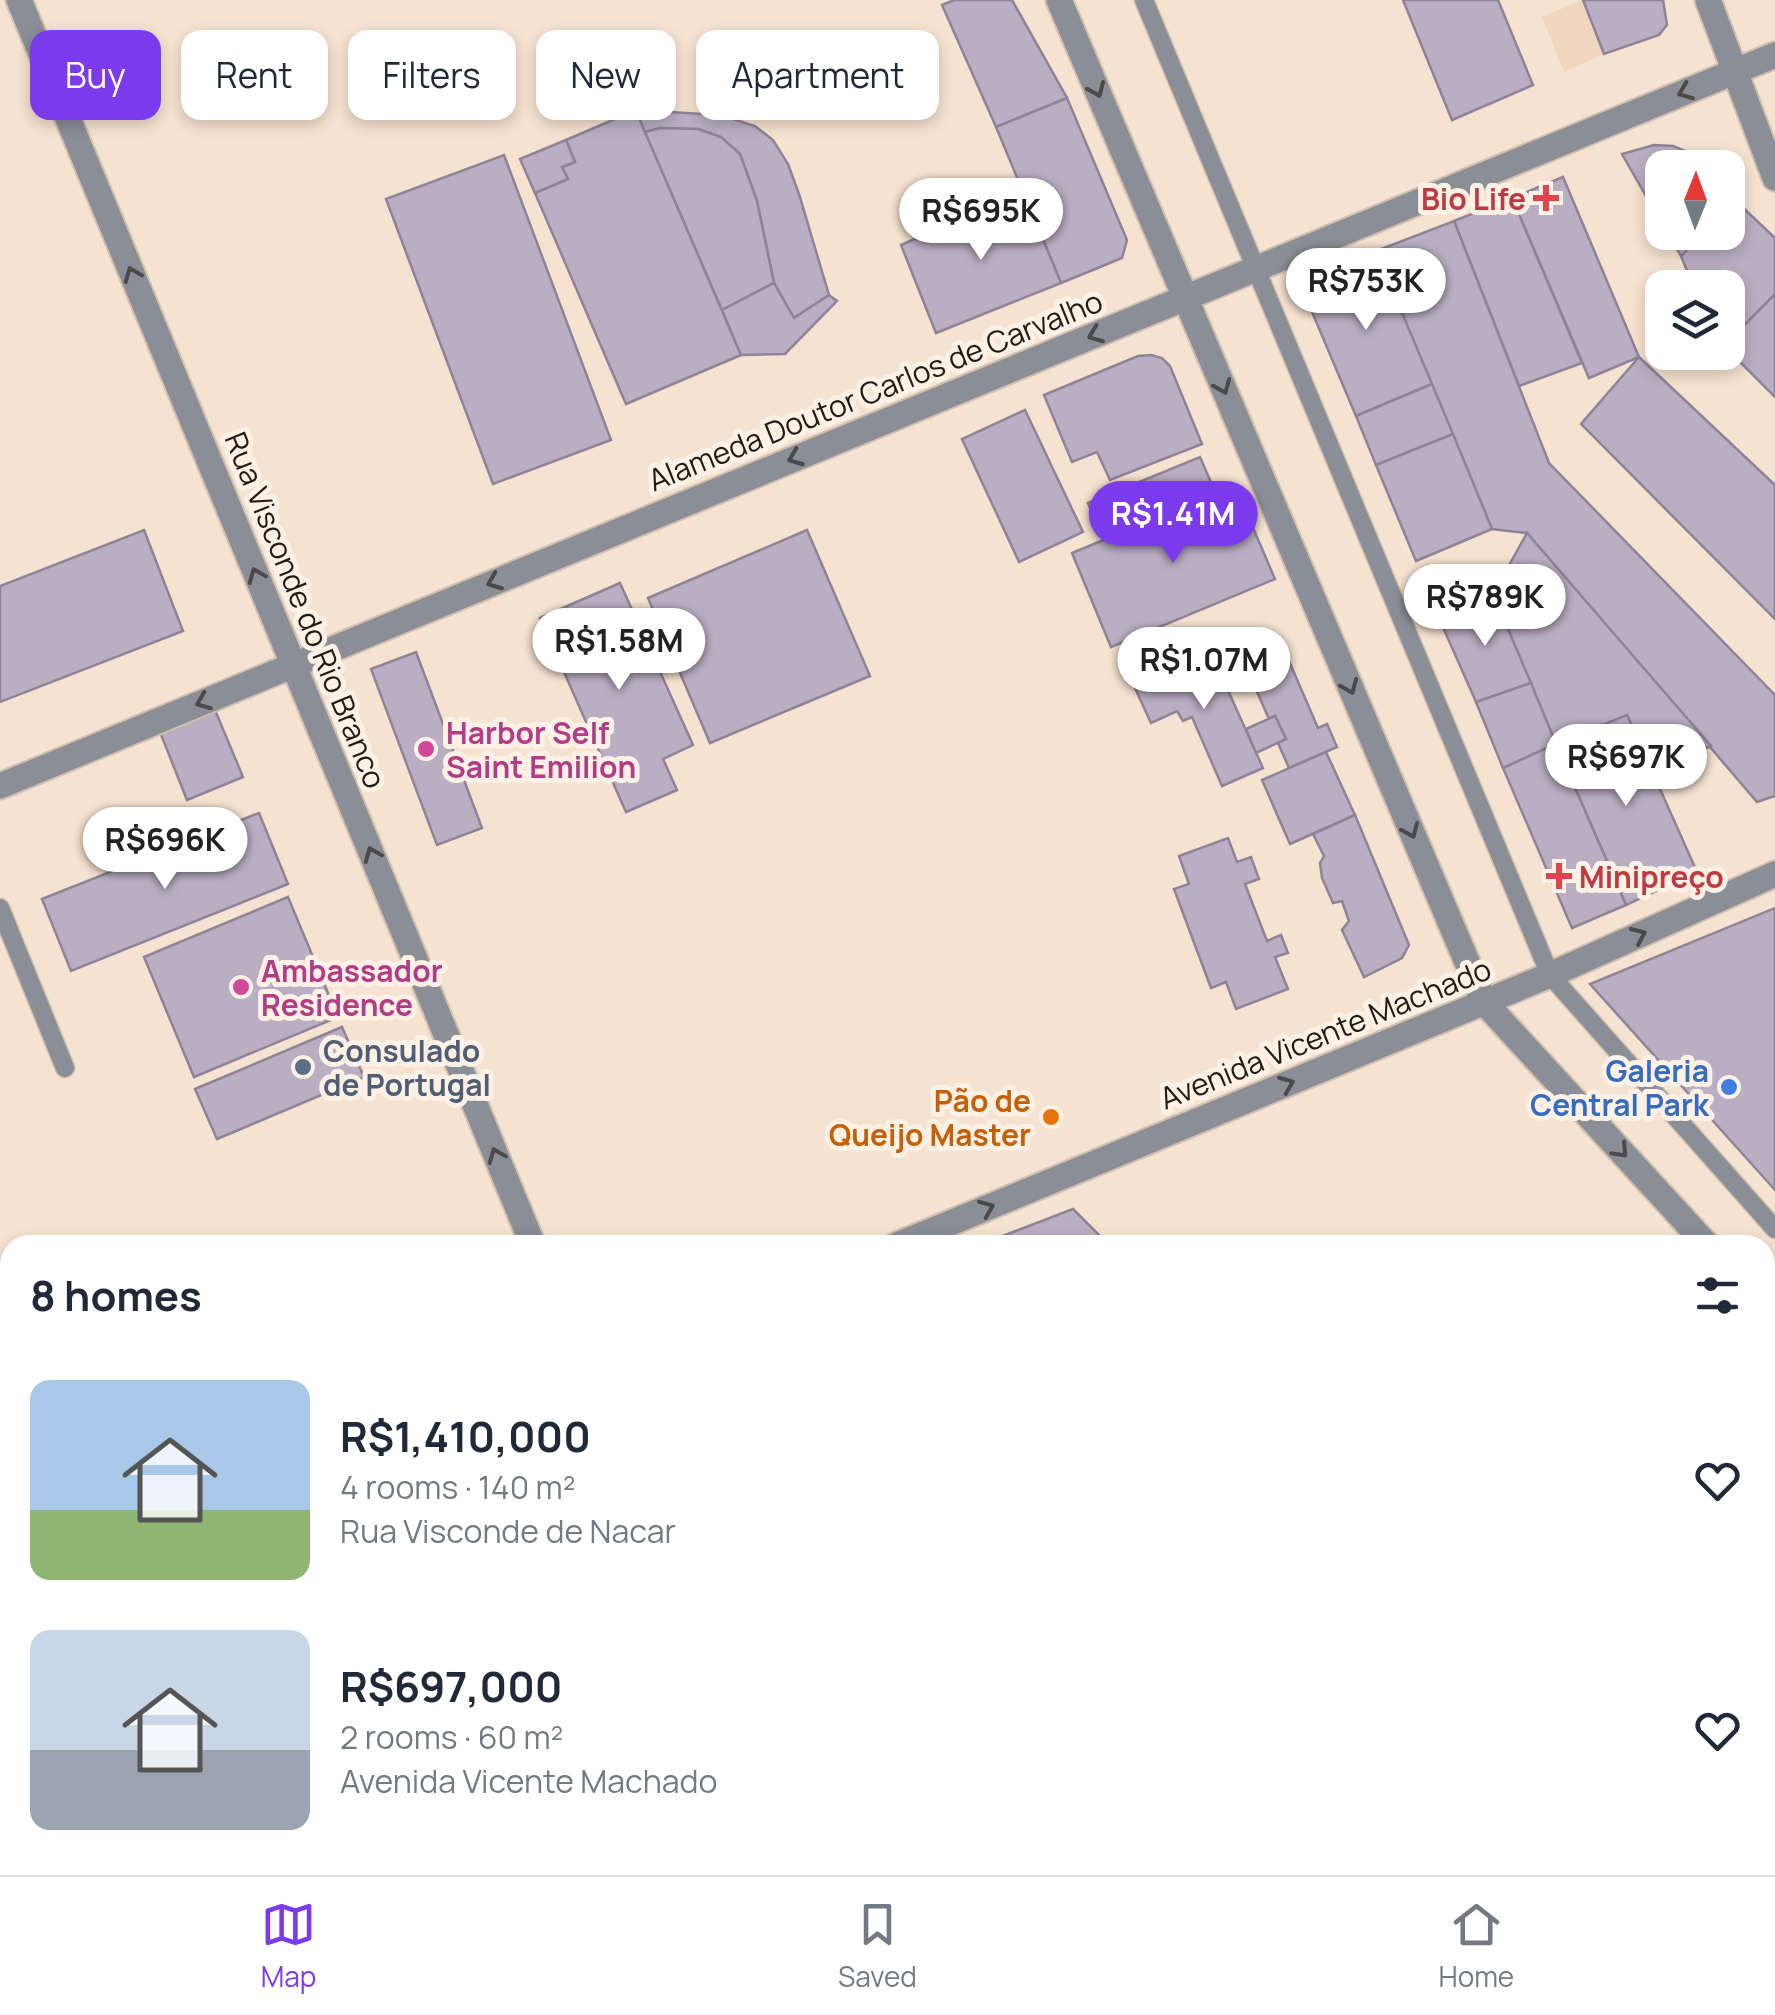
<!DOCTYPE html>
<meta charset="utf-8">
<style>
:root{--surface:#fff;--page:#f2f2f3;--text:#1f2937;--muted:#747a83;--line:#e0e1e3;--accent:#7c3aed}
body{margin:0;font-family:Manrope,sans-serif;background:var(--page);color:var(--text);height:100vh;display:flex;flex-direction:column;font-size:38px;white-space:nowrap}
*{box-sizing:border-box;margin:0}
p{font-size:32px;color:var(--muted)}
.icon{flex:none;width:55px;height:55px;fill:none;stroke:currentColor;stroke-width:2;stroke-linecap:round;stroke-linejoin:round}
.map{position:relative;flex:1;overflow:hidden}
.sheet{position:absolute;left:0px;top:1235px;width:1775px;height:640px;display:flex;flex-direction:column;background:var(--surface);border-radius:30px 30px 0 0;box-shadow:0 5px 15px #0003}
.sheet>*{flex:none}
.hud{position:absolute;left:30px;top:30px;width:1000px;height:90px;display:flex;gap:20px}
.needle{width:65px;rotate:1deg}
.tools{position:absolute;left:1645px;top:150px;display:grid;gap:20px}
.tools a{display:grid;place-items:center;width:100px;height:100px;border-radius:20px;background:var(--surface);box-shadow:0 5px 15px #0003;font-size:50px}
.price{position:absolute;translate:-50% -85px;padding:0 22px;border-radius:35px;background:#fff;color:#222;font-size:32px;line-height:65px;filter:drop-shadow(0 2px 5px #0008)}
.price::after{content:'';position:absolute;left:50%;top:60px;width:30px;height:22px;margin-left:-15px;background:inherit;clip-path:polygon(0 0,100% 0,50% 100%)}
.price.current{background:var(--accent);color:#fff}
ul{padding:0;list-style:none}
li{display:flex;align-items:center;gap:30px;height:250px;padding:0 30px}
li span{display:grid;place-items:center;flex:none;width:280px;height:200px;border-radius:20px;color:#555}
li>.icon{margin-inline-start:auto}
span .icon{width:120px;height:120px;fill:#fffc;stroke-width:1}
li b{font-size:42px}
h2{display:flex;justify-content:space-between;align-items:center;height:120px;padding:0 30px;font-size:42px}
.pill{padding:0 35px;border-radius:20px;background:var(--surface);box-shadow:0 5px 15px #0003;font-size:35px;line-height:90px}
.pill.current{background:var(--accent);color:#fff}
.menu{display:flex;justify-content:space-around;align-items:center;height:140px;border-top:2px solid var(--line);background:var(--surface);font-size:28px;color:var(--muted)}
.menu a{display:grid;justify-items:center;gap:5px}
.menu .current{color:var(--accent)}
.map>svg:first-child{display:block}
.built{fill:#f0d5bf}
.building{fill:#baaec3;stroke:#8f8397;stroke-width:2.5}
.lines{fill:none;stroke-linecap:round;stroke-linejoin:round}
.service-casing{stroke:#d0beae;stroke-width:21}
.tertiary-casing{stroke:#d0beae;stroke-width:29}
.service{stroke:#898e97;stroke-width:18}
.tertiary{stroke:#898e97;stroke-width:25}
.oneway{stroke:#4b4949}
.health-dot{fill:#e0444e;stroke:#fdf1e6;stroke-width:4}
.hotel-dot{fill:#d1479c;stroke:#fdf1e6;stroke-width:4}
.service-dot{fill:#5c6f8a;stroke:#fdf1e6;stroke-width:4}
.shop-dot{fill:#3f7fe0;stroke:#fdf1e6;stroke-width:4}
.food-dot{fill:#e8710a;stroke:#fdf1e6;stroke-width:4}
.labels{text-anchor:middle;dominant-baseline:central;stroke-width:10;stroke-linejoin:round;paint-order:stroke}
.health-label{font-size:30px;font-weight:bold;fill:#be3a42;stroke:#fdf1e6;text-anchor:end}
.street-label{font-size:30px;fill:#221b15;stroke:#fdf1e6}
.hotel-label{font-size:30px;font-weight:bold;fill:#b23c85;stroke:#fdf1e6;text-anchor:start}
.service-label{font-size:30px;font-weight:bold;fill:#4e5e75;stroke:#fdf1e6;text-anchor:start}
.shop-label{font-size:30px;font-weight:bold;fill:#366cbe;stroke:#fdf1e6;text-anchor:end}
.food-label{font-size:30px;font-weight:bold;fill:#c56008;stroke:#fdf1e6;text-anchor:end}
</style>
<div class="map">
<svg width="1775" height="1875" viewBox="0 0 1775 1875">
<rect width="100%" height="100%" fill="#f6e2d0"/>
<polygon class="built" points="1583,0 1604,54 1564,72 1542,17"/>
<g class="building">
<polygon points="954,0 1012,0 1067,98 996,127 942,5"/>
<polygon points="1403,0 1498,0 1533,85 1452,120"/>
<polygon points="1583,0 1663,0 1667,25 1659,35 1604,54"/>
<polygon points="1067,98 1127,240 1122,258 1061,283 996,127"/>
<polygon points="636,110 741,355 626,404 535,193 568,179 562,167 575,162 566,140"/>
<polygon points="636,110 720,115 755,126 773,140 788,164 799,194 829,295 794,318 774,283 757,201 740,154 721,137 698,129 660,128 645,132"/>
<polygon points="660,128 698,129 721,137 740,154 757,201 774,283 722,310 645,132"/>
<polygon points="566,140 575,162 562,167 568,179 535,193 520,159"/>
<polygon points="1654,145 1673,146 1688,152 1703,168 1662,168 1662,224 1622,154"/>
<polygon points="504,155 611,440 493,484 386,199"/>
<polygon points="1563,177 1639,357 1589,378 1512,198"/>
<polygon points="1023,191 1061,283 936,333 901,245"/>
<polygon points="1512,198 1582,363 1519,386 1454,221"/>
<polygon points="1736,201 1775,238 1775,294 1728,342 1728,288 1688,288 1692,283 1681,256 1704,232 1728,232 1728,209"/>
<polygon points="1454,221 1549,463 1775,695 1775,796 1757,802 1527,533 1492,529 1376,251"/>
<polygon points="1667,232 1704,232 1681,256"/>
<polygon points="1376,251 1432,384 1356,416 1299,281"/>
<polygon points="774,283 794,318 829,295 837,301 785,354 741,355 722,310"/>
<polygon points="1775,294 1775,397 1728,350 1728,342"/>
<polygon points="1151,355 1162,358 1170,366 1202,444 1110,480 1097,452 1072,462 1044,395 1138,356"/>
<polygon points="1639,357 1775,485 1775,619 1581,424"/>
<polygon points="1432,384 1453,434 1376,465 1356,416"/>
<polygon points="1025,410 1083,532 1019,562 962,439"/>
<polygon points="1453,434 1492,529 1416,561 1376,465"/>
<polygon points="1200,457 1213,487 1101,533 1088,503"/>
<polygon points="1235,486 1275,579 1111,647 1072,553"/>
<polygon points="144,530 183,631 0,702 0,586"/>
<polygon points="807,530 870,676 710,743 648,598"/>
<polygon points="1527,533 1711,746 1651,771 1627,715 1556,744 1493,594"/>
<polygon points="620,583 693,745 663,759 677,790 626,812 540,618"/>
<polygon points="1493,594 1531,683 1476,702 1438,616"/>
<polygon points="1207,644 1263,768 1222,786 1192,717 1183,721 1177,711 1151,723 1135,688 1177,670 1172,659"/>
<polygon points="416,652 482,828 437,845 371,669"/>
<polygon points="1289,661 1318,728 1327,724 1337,747 1289,768 1278,743 1286,739 1275,716 1269,719 1251,678"/>
<polygon points="1531,683 1556,744 1503,768 1476,702"/>
<polygon points="215,710 243,777 187,800 160,732"/>
<polygon points="1627,715 1697,872 1626,905 1556,744"/>
<polygon points="1275,716 1286,739 1256,753 1246,729"/>
<polygon points="1556,744 1626,905 1572,928 1503,768"/>
<polygon points="1326,752 1355,815 1290,844 1262,780"/>
<polygon points="259,813 288,884 71,971 42,899"/>
<polygon points="1355,815 1409,945 1402,958 1364,977 1342,930 1349,921 1342,901 1333,903 1322,878 1320,863 1324,856 1313,834"/>
<polygon points="1228,838 1237,862 1251,857 1259,879 1245,884 1267,941 1281,935 1288,953 1275,957 1288,989 1236,1009 1226,982 1211,988 1174,889 1189,884 1179,856"/>
<polygon points="288,897 338,1017 194,1077 144,957"/>
<polygon points="1775,908 1775,1190 1590,984"/>
<polygon points="342,1027 364,1077 217,1139 195,1089"/>
<polygon points="1073,1209 1109,1245 979,1245"/>
<polygon points="10,1682 10,1865 290,1865 300,1875 0,1875 0,1691"/>
<polygon points="1765,1732 1775,1742 1775,1818 1765,1808"/>
<polygon points="311,1865 378,1865 388,1875 321,1875"/>
<polygon points="427,1865 483,1865 489,1871 485,1875 436,1875"/>
<polygon points="638,1865 767,1865 777,1875 648,1875"/>
<polygon points="830,1865 898,1865 887,1875 839,1875"/>
<polygon points="1527,1865 1627,1865 1616,1875 1537,1875"/>
</g>
<g class="lines">
<g class="service-casing">
<g id="service">
<polyline points="1144,0 1550,975 1775,1229"/>
<polyline points="0,908 65,1068"/>
<polyline points="1466,1865 1476,1875"/>
</g>
</g>
<g class="tertiary-casing">
<g id="tertiary">
<polyline points="19,0 533,1245"/>
<polyline points="1059,0 1484,1002 1707,1245"/>
<polyline points="1708,0 1775,178"/>
<polyline points="0,786 1775,55"/>
<polyline points="897,1245 1550,975 1775,874"/>
<polyline points="1765,1308 1775,1318"/>
<polyline points="0,1615 10,1611"/>
<polyline points="1069,1865 1079,1875"/>
<polyline points="1186,1875 1197,1865"/>
</g>
</g>
<use href="#service" class="service"/>
<use href="#tertiary" class="tertiary"/>
</g>
<defs><path id="oneway-chevron" d="M-2-3.5L2.5 0L-2 3.5" fill="none" stroke-width="1.6" stroke-linecap="round" stroke-linejoin="round" transform="scale(2.5)"/></defs>
<g class="oneway">
<use href="#oneway-chevron" transform="translate(1097 90) rotate(67)"/>
<use href="#oneway-chevron" transform="translate(1685 92) rotate(158)"/>
<use href="#oneway-chevron" transform="translate(132 274) rotate(-112)"/>
<use href="#oneway-chevron" transform="translate(1095 335) rotate(158)"/>
<use href="#oneway-chevron" transform="translate(1223 387) rotate(67)"/>
<use href="#oneway-chevron" transform="translate(795 458) rotate(158)"/>
<use href="#oneway-chevron" transform="translate(256 575) rotate(-112)"/>
<use href="#oneway-chevron" transform="translate(494 582) rotate(158)"/>
<use href="#oneway-chevron" transform="translate(1350 687) rotate(67)"/>
<use href="#oneway-chevron" transform="translate(203 702) rotate(158)"/>
<use href="#oneway-chevron" transform="translate(1411 831) rotate(67)"/>
<use href="#oneway-chevron" transform="translate(372 854) rotate(-112)"/>
<use href="#oneway-chevron" transform="translate(1639 935) rotate(-24)"/>
<use href="#oneway-chevron" transform="translate(1287 1084) rotate(-22)"/>
<use href="#oneway-chevron" transform="translate(1621 1151) rotate(47)"/>
<use href="#oneway-chevron" transform="translate(496 1155) rotate(-112)"/>
<use href="#oneway-chevron" transform="translate(987 1208) rotate(-22)"/>
</g>
<g class="health-dot">
<path d="M1541 183h10v10h10v10h-10v10h-10v-10h-10v-10h10z"/>
<path d="M1554 861h10v10h10v10h-10v10h-10v-10h-10v-10h10z"/>
</g>
<g class="hotel-dot">
<circle cx="426" cy="749" r="10"/>
<circle cx="241" cy="987" r="10"/>
</g>
<circle class="service-dot" cx="303" cy="1067" r="10"/>
<circle class="shop-dot" cx="1729" cy="1087" r="10"/>
<circle class="food-dot" cx="1051" cy="1117" r="10"/>
<g class="labels">
<g class="health-label">
<text x="1526" y="198">Bio Life</text>
<text x="1579" y="876" text-anchor="start">Minipreço</text>
</g>
<g class="street-label">
<text transform="translate(875 390) rotate(-22)">Alameda Doutor Carlos de Carvalho</text>
<text transform="translate(306 610) rotate(68)">Rua Visconde do Rio Branco</text>
<text transform="translate(1325 1033) rotate(-22)">Avenida Vicente Machado</text>
</g>
<g class="hotel-label">
<text x="446" y="732">Harbor Self<tspan x="446" dy="34">Saint Emilion</tspan></text>
<text x="261" y="970">Ambassador<tspan x="261" dy="34">Residence</tspan></text>
</g>
<g class="service-label">
<text x="323" y="1050">Consulado<tspan x="323" dy="34">de Portugal</tspan></text>
</g>
<g class="shop-label">
<text x="1709" y="1070">Galeria<tspan x="1709" dy="34">Central Park</tspan></text>
</g>
<g class="food-label">
<text x="1031" y="1100">Pão de<tspan x="1031" dy="34">Queijo Master</tspan></text>
</g>
</g>
</svg>
<div class="tools">
<a><svg class="needle" viewBox="-14 -14 28 28"><path d="M0-13l5 13h-10z" fill="#e53935"/><path d="M0 13l5-13h-10z" fill="#747a83"/></svg></a>
<a><svg class="icon" aria-label="layers" viewBox="0 0 24 24"><path d="M12 4l9 5-9 5-9-5zM3 14l9 5 9-5"/></svg></a>
</div>
<b class="price" style="left:981px;top:263px">R$695K</b>
<b class="price" style="left:1366px;top:333px">R$753K</b>
<b class="price current" style="left:1173px;top:566px">R$1.41M</b>
<b class="price" style="left:1485px;top:649px">R$789K</b>
<b class="price" style="left:619px;top:693px">R$1.58M</b>
<b class="price" style="left:1204px;top:712px">R$1.07M</b>
<b class="price" style="left:1626px;top:809px">R$697K</b>
<b class="price" style="left:165px;top:892px">R$696K</b>
<div class="hud">
<a class="pill current">Buy</a>
<a class="pill">Rent</a>
<a class="pill">Filters</a>
<a class="pill">New</a>
<a class="pill">Apartment</a>
</div>
<section class="sheet">
<h2>8 homes<svg class="icon" aria-label="filters" viewBox="0 0 24 24"><path d="M4 7h16M4 17h16"/><circle cx="9" cy="7" r="2"/><circle cx="15" cy="17" r="2"/></svg></h2>
<ul>
<li><span style="background:linear-gradient(#a9c7e8 65%,#8fb573 0)"><svg class="icon" aria-label="home" viewBox="0 0 24 24"><path d="M3 11l9-7 9 7M6 9v11h12V9"/></svg></span><div><b>R$1,410,000</b><p>4 rooms · 140 m²</p><p>Rua Visconde de Nacar</p></div><svg class="icon" aria-label="heart" viewBox="0 0 24 24"><path d="M12 20l-8-8c-3-5 5-10 8-4 3-6 11-1 8 4z"/></svg></li>
<li><span style="background:linear-gradient(#c9d6e8 60%,#9aa5b1 0)"><svg class="icon" aria-label="home" viewBox="0 0 24 24"><path d="M3 11l9-7 9 7M6 9v11h12V9"/></svg></span><div><b>R$697,000</b><p>2 rooms · 60 m²</p><p>Avenida Vicente Machado</p></div><svg class="icon" aria-label="heart" viewBox="0 0 24 24"><path d="M12 20l-8-8c-3-5 5-10 8-4 3-6 11-1 8 4z"/></svg></li>
</ul>
</section>
</div>
<nav class="menu">
<a class="current"><svg class="icon" aria-label="map" viewBox="0 0 24 24"><path d="M3 6l6-2 6 2 6-2v14l-6 2-6-2-6 2zM9 4v14M15 6v14"/></svg>Map</a>
<a><svg class="icon" aria-label="saved" viewBox="0 0 24 24"><path d="M7 4h10v16l-5-4-5 4z"/></svg>Saved</a>
<a><svg class="icon" aria-label="home" viewBox="0 0 24 24"><path d="M3 11l9-7 9 7M6 9v11h12V9"/></svg>Home</a>
</nav>
